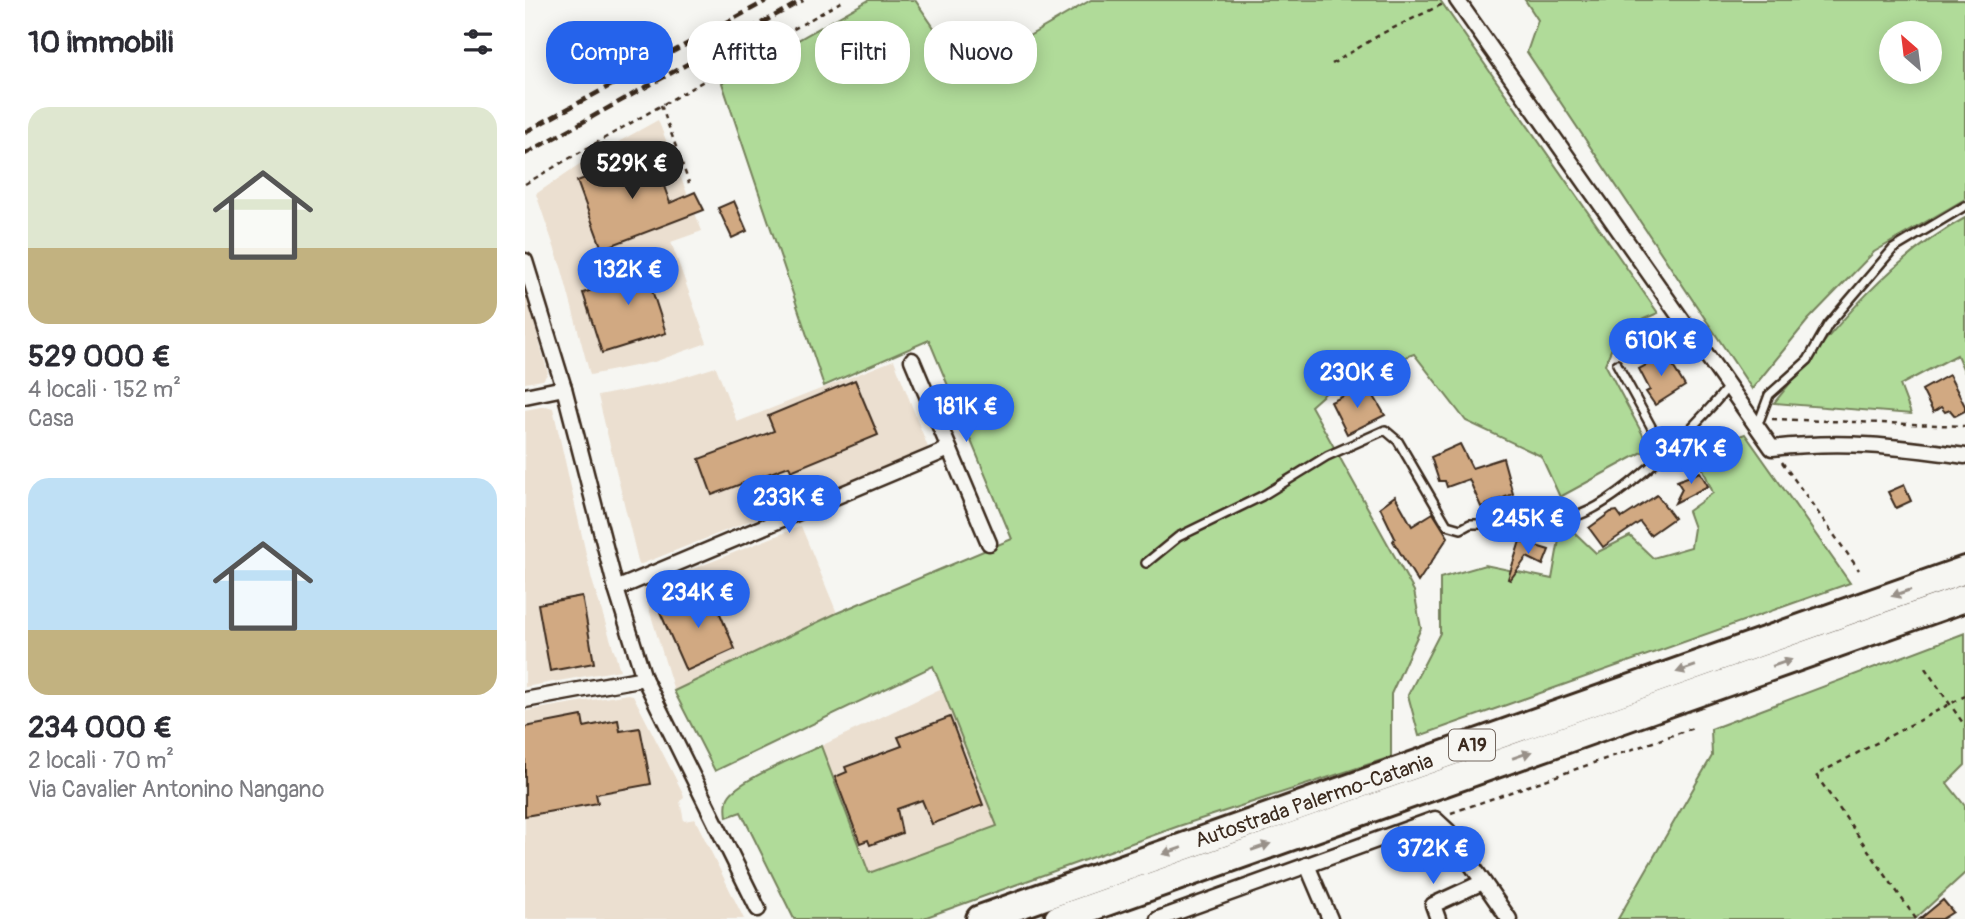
<!DOCTYPE html>
<html lang="it">
<meta charset="utf-8">
<style>
:root{--surface:#fff;--page:#f2f2f3;--text:#2b2b33;--muted:#7c7c81;--accent:#2563eb}
body{margin:0;font-family:Pangolin,sans-serif;background:var(--page);color:var(--text);height:100vh;display:flex;flex-direction:column;font-size:26px;white-space:nowrap}
*{box-sizing:border-box;margin:0}
p{font-size:23px;color:var(--muted)}
.icon{flex:none;width:38px;height:38px;fill:none;stroke:currentColor;stroke-width:2;stroke-linecap:round;stroke-linejoin:round}
.map{position:relative;flex:1;overflow:hidden}
.side{display:flex;flex-direction:column;background:var(--surface);width:525px}
.side>*{flex:none}
.guide{position:absolute;left:21px;top:21px;width:665px;height:63px;display:flex;gap:14px}
.needle{width:46px;rotate:332deg}
.controls{position:absolute;left:1354px;top:21px;display:grid;gap:14px}
.controls a{display:grid;place-items:center;width:63px;height:63px;border-radius:50%;background:var(--surface);box-shadow:0 4px 18px #0003;font-size:35px}
.price{position:absolute;translate:-50% -60px;padding:0 16px;border-radius:24px;background:var(--accent);color:#fff;font-size:23px;line-height:46px;filter:drop-shadow(0 2px 4px #0008)}
.price::after{content:'';position:absolute;left:50%;top:42px;width:21px;height:16px;margin-left:-10px;background:inherit;clip-path:polygon(0 0,100% 0,50% 100%)}
.price.active{background:#222;color:#fff}
ul{padding:0;list-style:none}
li{display:grid;align-content:center;gap:14px;height:371px;padding:0 28px}
li span{display:grid;place-items:center;height:217px;border-radius:21px;color:#555}
li>.icon{margin-inline-start:auto}
span .icon{width:126px;height:126px;fill:#fffc;stroke-width:1}
li b{font-size:30px}
h2{display:flex;justify-content:space-between;align-items:center;height:84px;padding:0 28px;font-size:30px}
.pill{padding:0 24px;border-radius:28px;background:var(--surface);box-shadow:0 4px 18px #0003;font-size:24px;line-height:63px}
.pill.active{background:var(--accent);color:#fff}
main{display:flex;flex:1;min-height:0}
.map>svg:first-child{display:block}
.built{fill:#ebdfd0}
.green{fill:#b0db99;stroke:#76825c;stroke-width:2;fill-rule:evenodd}
.building{fill:#d1a982;stroke:#3b2a1e;stroke-width:2}
.lines{fill:none;stroke-linecap:round;stroke-linejoin:round}
.lane-casing{stroke:#3b2a1e;stroke-width:12}
.street-casing{stroke:#3b2a1e;stroke-width:19}
.highway-casing{stroke:#3b2a1e;stroke-width:32}
.path{stroke:#3b2a1e;stroke-width:2.5;stroke-dasharray:5 5;stroke-linecap:butt}
.lane{stroke:#f6f6f2;stroke-width:7}
.street{stroke:#f6f6f2;stroke-width:14}
.highway{stroke:#f6f6f2;stroke-width:26}
.rail{stroke:#3b2a1e;stroke-width:4.5;stroke-dasharray:10 5;stroke-linecap:butt}
.oneway{fill:#989088}
.labels{text-anchor:middle;dominant-baseline:central;stroke-width:7;stroke-linejoin:round;paint-order:stroke}
.shield{fill:#f6f6f2;stroke:#73675e;stroke-width:2}
.shield-label{font-size:19px;font-weight:bold;fill:#3b2a1e}
.street-label{font-size:21px;fill:#3b2a1e;stroke:#f6f6f2}
</style>
<main>
<section class="side">
<h2>10 immobili<svg class="icon" aria-label="filters" viewBox="0 0 24 24"><path d="M4 7h16M4 17h16"/><circle cx="9" cy="7" r="2"/><circle cx="15" cy="17" r="2"/></svg></h2>
<ul>
<li><span style="background:linear-gradient(#dfe7d0 65%,#c2b280 0)"><svg class="icon" aria-label="home" viewBox="0 0 24 24"><path d="M3 11l9-7 9 7M6 9v11h12V9"/></svg></span><div><b>529 000 €</b><p>4 locali · 152 m²</p><p>Casa</p></div></li>
<li><span style="background:linear-gradient(#bfe0f5 70%,#c2b280 0)"><svg class="icon" aria-label="home" viewBox="0 0 24 24"><path d="M3 11l9-7 9 7M6 9v11h12V9"/></svg></span><div><b>234 000 €</b><p>2 locali · 70 m²</p><p>Via Cavalier Antonino Nangano</p></div></li>
</ul>
</section>
<div class="map">
<svg width="1440" height="919" viewBox="0 0 1440 919">
<rect width="100%" height="100%" fill="#f6f6f2"/>
<filter id="ink" filterUnits="userSpaceOnUse"><feTurbulence type="fractalNoise" baseFrequency=".0143" numOctaves="2"/><feDisplacementMap in="SourceGraphic" scale="14" xChannelSelector="R" yChannelSelector="G"/><feConvolveMatrix kernelMatrix="1 2 1 2 8 2 1 2 1" color-interpolation-filters="sRGB"/></filter>
<g filter="url(#ink)">
<g class="built">
<polygon points="133,120 177,231 146,242 182,343 129,362 65,375 37,270 11,194 59,161"/>
<polygon points="0,290 23,373 18,380 0,383"/>
<polygon points="369,360 404,450 114,565 73,396 139,383 191,367 212,422"/>
<polygon points="21,406 28,408 67,580 95,670 0,687 0,410"/>
<polygon points="276,526 312,613 149,691 118,589"/>
<polygon points="417,688 472,826 344,873 296,746"/>
<polygon points="103,694 108,695 158,793 159,798 155,801 159,821 170,819 219,919 0,919 0,711"/>
</g>
<g class="green">
<path d="M344,0h46l50,73 126,-73h349l218,313 -38,16 -15,35 45,84 -90,49 -19,-41 -75,-35 -52,-67 -75,27 -28,25 103,185 7,37 -30,66v63l-212,69 -258,93h-127l-53,-107 -14,5c-1,-7 -2,-15 2,-21 10,-16 72,-41 92,-50l48,127 128,-47 -64,-160 -218,105 -41,-80 163,-78 175,-74 -83,-199 -105,46 -102,-303z"/>
<path d="M1000,0h440v199l-91,53 -66,68 -56,69 -225,-337 11,-32zM1367,33h38v39h-38z"/>
<path d="M1440,218v155l-8,-18 -57,30 11,29 -137,-11c56,-69 111,-142 191,-185z"/>
<polygon points="1220,434 1325,583 894,736 883,695 915,633 915,578 960,565 1027,579 1034,540 1049,532 1071,553 1105,536 1128,558 1166,547 1169,528 1163,511 1188,493 1171,452"/>
<polygon points="1440,633 1440,765 1422,783 1440,806 1440,873 1390,919 1093,919 1187,756 1186,729"/>
</g>
<g class="building">
<polygon points="127,153 145,203 170,192 179,210 77,249 52,181"/>
<polygon points="209,201 222,231 207,238 193,208"/>
<polygon points="132,254 141,282 126,287 141,333 77,353 58,293 111,276 106,262"/>
<polygon points="1138,350 1160,386 1130,405 1121,392 1125,390 1114,369 1121,365 1119,361"/>
<polygon points="1424,375 1440,406 1440,411 1430,416 1425,410 1420,412 1416,407 1408,412 1397,390"/>
<polygon points="330,380 353,435 266,471 264,466 187,495 174,459 249,431 243,416"/>
<polygon points="833,389 839,398 847,393 860,415 822,434 806,402"/>
<polygon points="935,444 947,468 978,458 988,494 956,507 944,479 922,487 920,481 914,481 906,457"/>
<polygon points="1175,472 1183,486 1150,503 1157,489 1152,481"/>
<polygon points="1379,485 1386,501 1371,508 1363,492"/>
<polygon points="1132,495 1149,518 1125,535 1115,522 1078,547 1064,528 1086,512 1092,511 1097,518"/>
<polygon points="870,496 887,526 908,513 923,537 893,582 868,541 870,538 855,507"/>
<polygon points="995,541 1024,550 1018,565 1002,557 985,580 983,579"/>
<polygon points="185,590 210,649 161,671 135,612"/>
<polygon points="57,596 69,663 25,671 13,604"/>
<polygon points="57,716 59,727 93,720 95,731 115,728 126,784 71,794 73,803 0,816 0,727"/>
<polygon points="425,717 458,805 407,824 397,800 372,809 377,833 345,845 343,840 335,843 310,777 322,772 320,767 377,746 373,737"/>
<polygon points="1418,900 1428,912 1417,919 1395,919"/>
</g>
<g class="lines">
<g class="lane-casing">
<g id="lane">
<polyline points="1092,364 1140,452"/>
<polyline points="1235,419 1244,395 1283,360 1303,325 1368,249 1440,206"/>
<path d="M621,563l32,-26 84,-41 65,-40 58,-26 13,11 49,84 14,4 9,-5c34,-1 69,1 102,-7 44,-10 126,-93 155,-129"/>
</g>
</g>
<g class="street-casing">
<g id="street">
<path d="M932,0l315,448c72,-8 122,-2 193,8"/>
<polyline points="0,261 39,388 91,589 119,678 233,909"/>
<polyline points="387,360 464,543"/>
<polyline points="0,396 39,388"/>
<polyline points="91,589 424,449"/>
<polyline points="0,700 119,678"/>
<polyline points="782,865 805,919"/>
<polyline points="633,919 910,819 923,831 984,919"/>
<polyline points="913,919 908,905 958,882"/>
</g>
</g>
<g class="highway-casing">
<g id="highway">
<polyline points="455,919 1440,570"/>
<polyline points="533,919 1440,598"/>
</g>
</g>
<g class="path">
<polyline points="807,64 856,34 920,3"/>
<polyline points="136,105 164,183"/>
<polyline points="0,184 319,0"/>
<polyline points="1247,419 1440,426"/>
<polyline points="1257,462 1334,570"/>
<polyline points="1400,668 1440,726"/>
<polyline points="926,813 1168,728"/>
<polyline points="1391,919 1291,775 1440,696"/>
</g>
<use href="#lane" class="lane"/>
<use href="#street" class="street"/>
<use href="#highway" class="highway"/>
<g class="rail">
<polyline points="0,132 243,0"/>
<polyline points="0,154 278,0"/>
</g>
</g>
<defs><path id="oneway-solid" d="M-6-.8H1V-3.2L6.5 0L1 3.2V.8H-6Z" transform="scale(1.75)"/></defs>
<g class="oneway">
<use href="#oneway-solid" transform="translate(1376 593) rotate(161)"/>
<use href="#oneway-solid" transform="translate(1257 663) rotate(-19)"/>
<use href="#oneway-solid" transform="translate(1161 669) rotate(161)"/>
<use href="#oneway-solid" transform="translate(997 755) rotate(-19)"/>
<use href="#oneway-solid" transform="translate(736 847) rotate(-19)"/>
<use href="#oneway-solid" transform="translate(647 851) rotate(161)"/>
</g>
</g>
<g class="labels">
<rect class="shield" x="924" y="729.5" width="46" height="31" rx="5"/>
<g class="shield-label">
<text x="947" y="745">A19</text>
</g>
<g class="street-label">
<text transform="translate(789 801) rotate(-19)">Autostrada Palermo-Catania</text>
</g>
</g>
</svg>
<div class="controls">
<a><svg class="needle" viewBox="-14 -14 28 28"><path d="M0-13l5 13h-10z" fill="#e53935"/><path d="M0 13l5-13h-10z" fill="#7c7c81"/></svg></a>
</div>
<b class="price active" style="left:107px;top:201px">529K €</b>
<b class="price" style="left:103px;top:307px">132K €</b>
<b class="price" style="left:1136px;top:378px">610K €</b>
<b class="price" style="left:832px;top:410px">230K €</b>
<b class="price" style="left:441px;top:444px">181K €</b>
<b class="price" style="left:1166px;top:486px">347K €</b>
<b class="price" style="left:264px;top:535px">233K €</b>
<b class="price" style="left:1003px;top:556px">245K €</b>
<b class="price" style="left:173px;top:630px">234K €</b>
<b class="price" style="left:908px;top:886px">372K €</b>
<div class="guide">
<a class="pill active">Compra</a>
<a class="pill">Affitta</a>
<a class="pill">Filtri</a>
<a class="pill">Nuovo</a>
</div>
</div>
</main>
